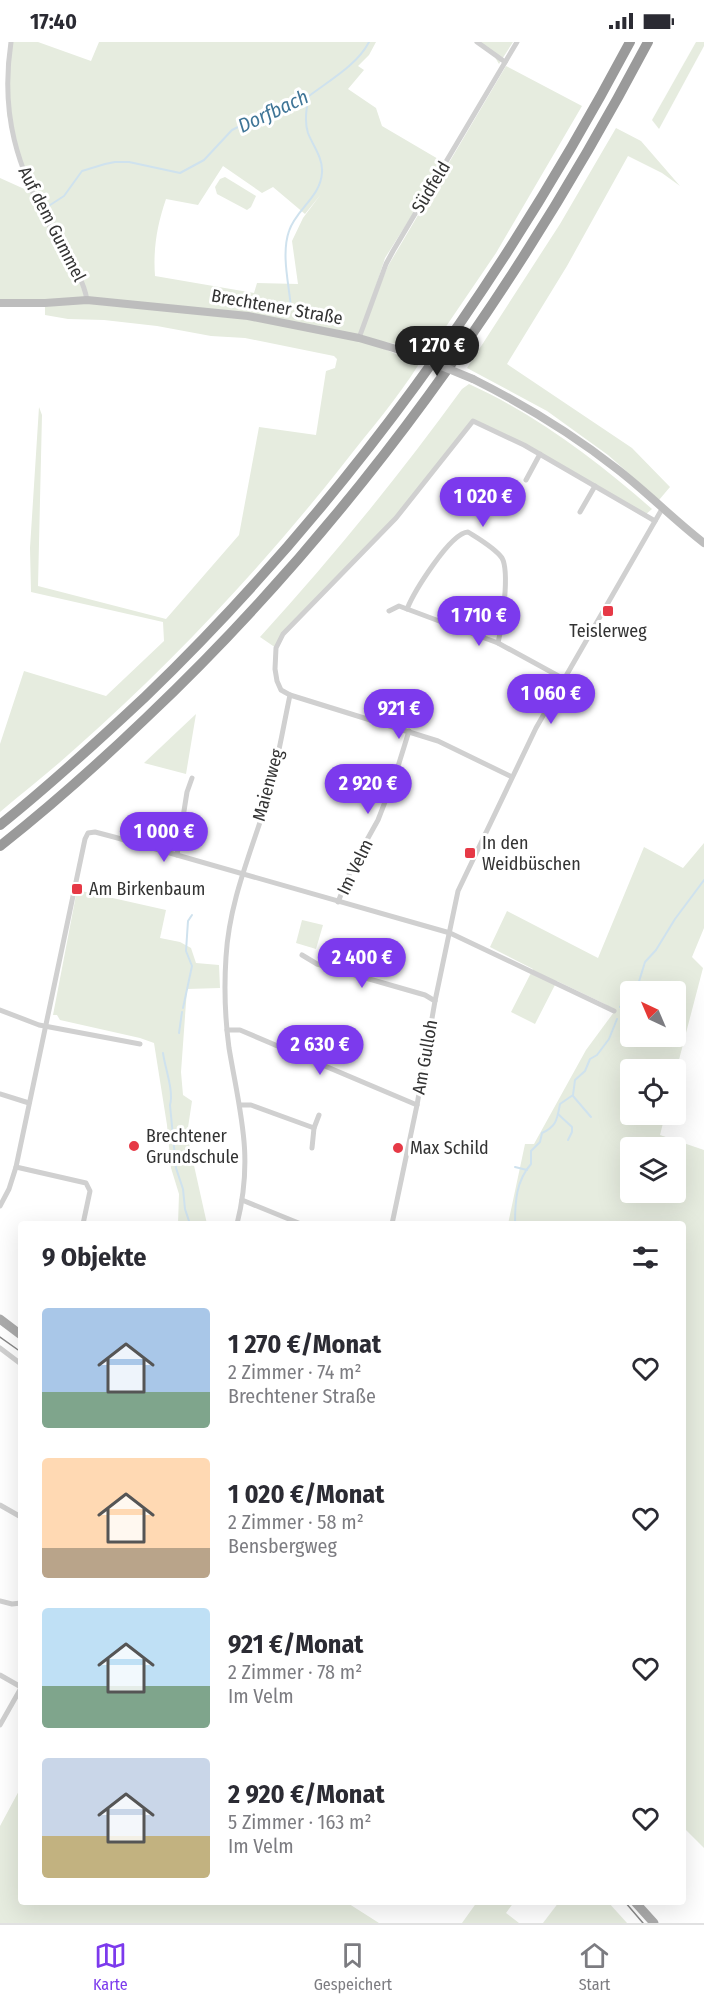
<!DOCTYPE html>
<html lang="de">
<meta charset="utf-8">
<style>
:root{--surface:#fff;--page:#f7f7f7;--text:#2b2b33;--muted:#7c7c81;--line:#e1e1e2;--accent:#7c3aed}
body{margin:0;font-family:"Fira Sans Condensed",sans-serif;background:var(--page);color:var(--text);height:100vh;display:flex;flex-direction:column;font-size:22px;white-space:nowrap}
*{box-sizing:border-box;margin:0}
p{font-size:20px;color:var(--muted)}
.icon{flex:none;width:33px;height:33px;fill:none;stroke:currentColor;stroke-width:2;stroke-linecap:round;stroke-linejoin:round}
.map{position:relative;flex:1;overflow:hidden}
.side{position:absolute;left:18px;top:1179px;width:668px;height:684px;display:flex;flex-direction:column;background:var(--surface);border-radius:6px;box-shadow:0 6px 24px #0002}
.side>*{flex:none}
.needle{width:39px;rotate:316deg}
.buttons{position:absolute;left:620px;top:939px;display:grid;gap:12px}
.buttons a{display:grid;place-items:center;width:66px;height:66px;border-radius:6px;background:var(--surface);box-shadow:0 6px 24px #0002;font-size:30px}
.price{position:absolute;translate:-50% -51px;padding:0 14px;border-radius:21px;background:var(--accent);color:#fff;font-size:20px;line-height:39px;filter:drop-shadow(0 2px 3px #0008)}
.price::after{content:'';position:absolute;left:50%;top:36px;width:18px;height:14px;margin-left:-9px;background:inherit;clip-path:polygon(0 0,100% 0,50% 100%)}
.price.selected{background:#222;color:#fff}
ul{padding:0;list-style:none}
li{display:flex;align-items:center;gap:18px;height:150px;padding:0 24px}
li span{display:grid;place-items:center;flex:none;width:168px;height:120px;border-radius:6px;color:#555}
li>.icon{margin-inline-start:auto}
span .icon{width:72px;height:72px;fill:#fffc;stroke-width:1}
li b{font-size:26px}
h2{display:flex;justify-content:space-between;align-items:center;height:72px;padding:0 24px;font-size:26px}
.status{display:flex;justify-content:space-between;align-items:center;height:42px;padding:0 30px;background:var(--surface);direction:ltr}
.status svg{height:16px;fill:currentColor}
.tab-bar{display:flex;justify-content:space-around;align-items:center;height:84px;border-top:2px solid var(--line);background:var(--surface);font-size:16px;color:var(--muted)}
.tab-bar a{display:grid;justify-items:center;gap:3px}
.tab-bar .selected{color:var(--accent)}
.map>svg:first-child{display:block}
.green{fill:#e6ecdf;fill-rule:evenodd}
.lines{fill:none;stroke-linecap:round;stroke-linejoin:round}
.stream{stroke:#cfe2ee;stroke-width:2}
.street{stroke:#d0d0d0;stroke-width:5}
.secondary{stroke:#bdbdbd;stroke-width:8}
.primary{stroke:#ababab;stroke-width:9}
.highway{stroke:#9a9a9a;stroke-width:10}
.tram{stroke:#888;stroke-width:1.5}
.secondary-bridge{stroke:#bdbdbd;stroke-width:8}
.poi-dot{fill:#e63946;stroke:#fff;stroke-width:2}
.labels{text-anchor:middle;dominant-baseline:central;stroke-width:6;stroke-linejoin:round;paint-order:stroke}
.street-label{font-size:18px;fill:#333;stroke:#fff}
.poi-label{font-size:18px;fill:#333;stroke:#fff;text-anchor:start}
.water-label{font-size:20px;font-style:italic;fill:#3f7597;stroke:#fff}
</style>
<div class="status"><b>17:40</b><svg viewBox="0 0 49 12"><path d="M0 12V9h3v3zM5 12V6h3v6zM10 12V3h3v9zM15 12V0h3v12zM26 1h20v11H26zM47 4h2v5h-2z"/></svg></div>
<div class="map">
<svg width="704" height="1881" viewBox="0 0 704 1881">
<rect width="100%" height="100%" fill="#fff"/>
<g class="green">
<path d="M12,0h26l53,19 8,-19h277l-7,13 -11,11 6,4 -16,19 28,19 6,18 63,37 -60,95 -22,68 25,-60 118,-200 76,40 -86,147 -68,100 -23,-8 -44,-6 58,25c-22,35 -49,66 -74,98 -81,103 -171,199 -268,285 -25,23 -51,43 -77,65v-68l24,-73 82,25 58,-55 -1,-19 -132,-30 -1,-44 9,-141 3,8 -4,171 128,33 73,-84 20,-108 57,8 10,-64 9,-3 2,-9 -3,-3 -5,-1 -84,-17 -34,-2 -54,-10 -53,-6 -36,-1 -23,-4v-12l-45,-1v-124l31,14 -24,-77zM223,124l39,27 11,-6 32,27 16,-20 -18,24 -11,23 6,43 -41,-1 -3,10 -99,-17c-2,-27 2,-51 11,-77l32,6z"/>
<polygon points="474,0 513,0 499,22 493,12"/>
<polygon points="696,0 704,0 704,4 659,87 652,78"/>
<polygon points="616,86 641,99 680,144 662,131 628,114 567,224 507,322 632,406 670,445 659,458 608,413 547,369 467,326 560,182"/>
<polygon points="225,135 256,154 251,165 247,168 217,152 215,145 220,137"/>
<path d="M469,342c68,31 127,76 183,125l-7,6 -121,-70 -51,-24 -77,97 -106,108 -14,22 -16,-11c72,-79 139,-161 202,-248z"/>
<polygon points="196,672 186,732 144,721"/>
<path d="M704,801v85l-12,29 11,11 -28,107v-5h-45v44l35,1 -5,20 44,15v698l-22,-22v-602h-174l17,-80h9l52,-94 28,-38 -9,-8 -48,-23 -22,43 -24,-12 22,-43 -43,-22 17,-36 91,47 46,-111 39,21zM630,950h45v44h-45zM630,1106h45v44h-45z"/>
<polygon points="77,848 166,868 160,896 180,900 191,906 196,921 219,923 220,946 187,947 181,1030 183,1053 192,1059 187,1092 207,1182 178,1182 179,1152 171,1126 167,1083 154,1001 140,996 60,978 57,973 53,973"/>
<polygon points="302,878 323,883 316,907 296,901"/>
<polygon points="21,1745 21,1860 346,1860 379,1881 0,1881 0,1784"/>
<polygon points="477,1860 514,1860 506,1871 519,1881 462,1881"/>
<polygon points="559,1860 608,1860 627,1881 543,1881"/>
</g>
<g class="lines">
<g class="stream">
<path d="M47,165l17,-11 18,-25 23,-7 10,-2h14l51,11 24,-13 28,-30 48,-24 23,-5 6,-5c21,-16 48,-31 60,-54"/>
<path d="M291,266c-2,-24 -10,-54 -2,-77 7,-22 32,-34 33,-59 1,-14 -9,-26 -14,-39 -4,-12 -2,-24 1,-36"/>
<polyline points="634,950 637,946 645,920 656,908 675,877 704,838"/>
<polyline points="620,965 630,954"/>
<polyline points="183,966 192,924 186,909 188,879 192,873"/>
<polyline points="179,991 182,970"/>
<path d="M163,1011c2,15 11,38 7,52l6,63 7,21 2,20 5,15"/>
<polyline points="573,1054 591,1075"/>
<polyline points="558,1072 572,1085 572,1090 568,1098"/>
<polyline points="515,1125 527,1128"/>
<path d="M515,1182c0,-22 1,-43 16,-60v-13l9,-9 2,-9c15,-7 15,-14 18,-29l13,-9 2,-15 10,-9 5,-12 7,-4 12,-16 8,-20"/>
</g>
<g class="street">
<path d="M11,0c-11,72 6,126 41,188 12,22 31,45 35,70"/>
<polyline points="477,0 505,20"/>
<polyline points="359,296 386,222 393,209 517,0"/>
<polyline points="526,438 540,412"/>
<polyline points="580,470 595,444"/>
<path d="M407,567c7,-17 43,-76 61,-77 11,7 27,16 34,26 8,14 0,68 -4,85"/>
<polyline points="389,569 399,564 498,601 564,637"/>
<polyline points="290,653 438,699 512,735"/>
<polyline points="177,813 187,750 192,736"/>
<polyline points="338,860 353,823 378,778 395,734 409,689"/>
<polyline points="302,913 317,922 425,953 435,959"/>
<polyline points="0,968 39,983 140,1002"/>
<polyline points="227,988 240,988 417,1063"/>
<polyline points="0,1052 29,1061"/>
<polyline points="240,1063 251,1063 314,1086 319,1073"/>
<polyline points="312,1106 314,1086"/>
<polyline points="16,1125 86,1141 90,1149 83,1182"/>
<polyline points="242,1158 301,1182"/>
<polyline points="0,1164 9,1147 16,1125 85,797 88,791 95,790 114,795 450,891 614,969"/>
<path d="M237,1182c17,-67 3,-111 -8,-176 -4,-30 -5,-61 -3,-91 3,-53 23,-100 39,-150 11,-36 17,-74 25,-112l-9,-5 -4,-9 -2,-12 1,-21 7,-14 113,-116 77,-97 51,24 131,76"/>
<polyline points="392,1182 417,1063 435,959 458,849 536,686 662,467"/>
<polyline points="0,1306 21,1322"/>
<polyline points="0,1463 21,1475"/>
<polyline points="0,1559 12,1562 21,1561"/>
<polyline points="0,1633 21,1645"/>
<polyline points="0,1683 21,1646"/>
</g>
<g class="secondary">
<polyline points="0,261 45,261 87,258 248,274 359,296 410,311"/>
<path d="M473,337c52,26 98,54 144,90 30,23 57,51 87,74"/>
</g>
<g class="primary">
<polyline points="0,1277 21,1293"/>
<polyline points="635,1860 654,1881"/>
</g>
<g class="highway">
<path d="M0,783c50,-40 98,-84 145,-128 198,-191 356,-412 485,-655"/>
<path d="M0,804c51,-40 99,-83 146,-128 207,-196 369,-424 502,-676"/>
</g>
<g class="tram">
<polyline points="0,1295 21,1310"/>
<polyline points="625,1860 643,1881"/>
</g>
<polyline class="secondary-bridge" points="410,311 473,337"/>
</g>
<g class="poi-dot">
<rect x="602" y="563" width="12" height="12" rx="3"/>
<rect x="464" y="805" width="12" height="12" rx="3"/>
<rect x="71" y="841" width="12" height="12" rx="3"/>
<circle cx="134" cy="1104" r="6"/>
<circle cx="398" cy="1106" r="6"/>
</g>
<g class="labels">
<g class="street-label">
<text transform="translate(431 145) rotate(-59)">Südfeld</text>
<text transform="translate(52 182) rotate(63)">Auf dem Gummel</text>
<text transform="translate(277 265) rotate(10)">Brechtener Straße</text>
<text transform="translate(268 743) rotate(-75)">Maienweg</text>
<text transform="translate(355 825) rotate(-64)">Im Velm</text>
<text transform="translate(425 1015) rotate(-80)">Am Gulloh</text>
</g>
<g class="poi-label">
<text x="608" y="589" text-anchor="middle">Teislerweg</text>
<text x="482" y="801">In den<tspan x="482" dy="21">Weidbüschen</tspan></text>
<text x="89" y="847">Am Birkenbaum</text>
<text x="146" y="1094">Brechtener<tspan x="146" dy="21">Grundschule</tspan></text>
<text x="410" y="1106">Max Schild</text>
</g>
<g class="water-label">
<text transform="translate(273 69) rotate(-25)">Dorfbach</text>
</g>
</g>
</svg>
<div class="buttons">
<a><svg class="needle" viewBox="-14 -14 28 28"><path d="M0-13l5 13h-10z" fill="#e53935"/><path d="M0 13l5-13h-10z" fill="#7c7c81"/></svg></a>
<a><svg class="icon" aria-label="locate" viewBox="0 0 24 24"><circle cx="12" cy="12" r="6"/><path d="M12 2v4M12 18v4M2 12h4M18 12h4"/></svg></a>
<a><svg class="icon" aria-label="layers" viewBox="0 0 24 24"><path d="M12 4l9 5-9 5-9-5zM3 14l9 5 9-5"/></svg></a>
</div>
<b class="price selected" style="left:437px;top:335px">1 270 €</b>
<b class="price" style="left:483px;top:486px">1 020 €</b>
<b class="price" style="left:479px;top:605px">1 710 €</b>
<b class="price" style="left:551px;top:683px">1 060 €</b>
<b class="price" style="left:399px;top:698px">921 €</b>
<b class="price" style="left:368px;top:773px">2 920 €</b>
<b class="price" style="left:164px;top:821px">1 000 €</b>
<b class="price" style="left:362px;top:947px">2 400 €</b>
<b class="price" style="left:320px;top:1034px">2 630 €</b>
<section class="side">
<h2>9 Objekte<svg class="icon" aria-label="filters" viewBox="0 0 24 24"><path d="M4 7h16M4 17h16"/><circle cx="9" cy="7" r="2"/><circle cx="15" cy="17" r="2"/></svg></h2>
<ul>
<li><span style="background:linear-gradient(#a9c7e8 70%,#7fa58c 0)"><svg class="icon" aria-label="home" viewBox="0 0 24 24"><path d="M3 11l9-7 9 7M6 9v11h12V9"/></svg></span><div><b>1 270 €/Monat</b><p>2 Zimmer · 74 m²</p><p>Brechtener Straße</p></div><svg class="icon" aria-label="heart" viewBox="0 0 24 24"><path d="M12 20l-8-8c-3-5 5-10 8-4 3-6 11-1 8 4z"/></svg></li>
<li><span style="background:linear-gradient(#ffd9b3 75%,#b9a48a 0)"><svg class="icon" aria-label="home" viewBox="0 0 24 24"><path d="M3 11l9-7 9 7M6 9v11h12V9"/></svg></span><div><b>1 020 €/Monat</b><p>2 Zimmer · 58 m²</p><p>Bensbergweg</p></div><svg class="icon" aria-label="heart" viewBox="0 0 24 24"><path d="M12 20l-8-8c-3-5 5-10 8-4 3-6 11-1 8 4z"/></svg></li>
<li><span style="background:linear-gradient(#bfe0f5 65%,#7fa58c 0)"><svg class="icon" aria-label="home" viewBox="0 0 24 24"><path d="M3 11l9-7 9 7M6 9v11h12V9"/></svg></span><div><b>921 €/Monat</b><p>2 Zimmer · 78 m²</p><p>Im Velm</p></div><svg class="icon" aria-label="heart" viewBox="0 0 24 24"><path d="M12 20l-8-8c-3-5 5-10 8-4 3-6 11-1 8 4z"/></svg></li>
<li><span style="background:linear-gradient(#c9d6e8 65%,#c2b280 0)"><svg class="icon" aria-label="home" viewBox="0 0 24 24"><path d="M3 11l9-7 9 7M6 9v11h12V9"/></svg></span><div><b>2 920 €/Monat</b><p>5 Zimmer · 163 m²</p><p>Im Velm</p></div><svg class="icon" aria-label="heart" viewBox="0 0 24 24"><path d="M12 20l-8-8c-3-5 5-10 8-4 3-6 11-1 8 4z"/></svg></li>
</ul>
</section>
</div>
<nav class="tab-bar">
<a class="selected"><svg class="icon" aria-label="map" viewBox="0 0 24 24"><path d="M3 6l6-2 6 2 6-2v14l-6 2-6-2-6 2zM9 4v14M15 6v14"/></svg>Karte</a>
<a><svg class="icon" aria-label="saved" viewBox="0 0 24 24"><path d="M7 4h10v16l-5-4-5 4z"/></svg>Gespeichert</a>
<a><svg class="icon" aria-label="home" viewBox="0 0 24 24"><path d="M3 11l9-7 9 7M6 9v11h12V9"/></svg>Start</a>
</nav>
